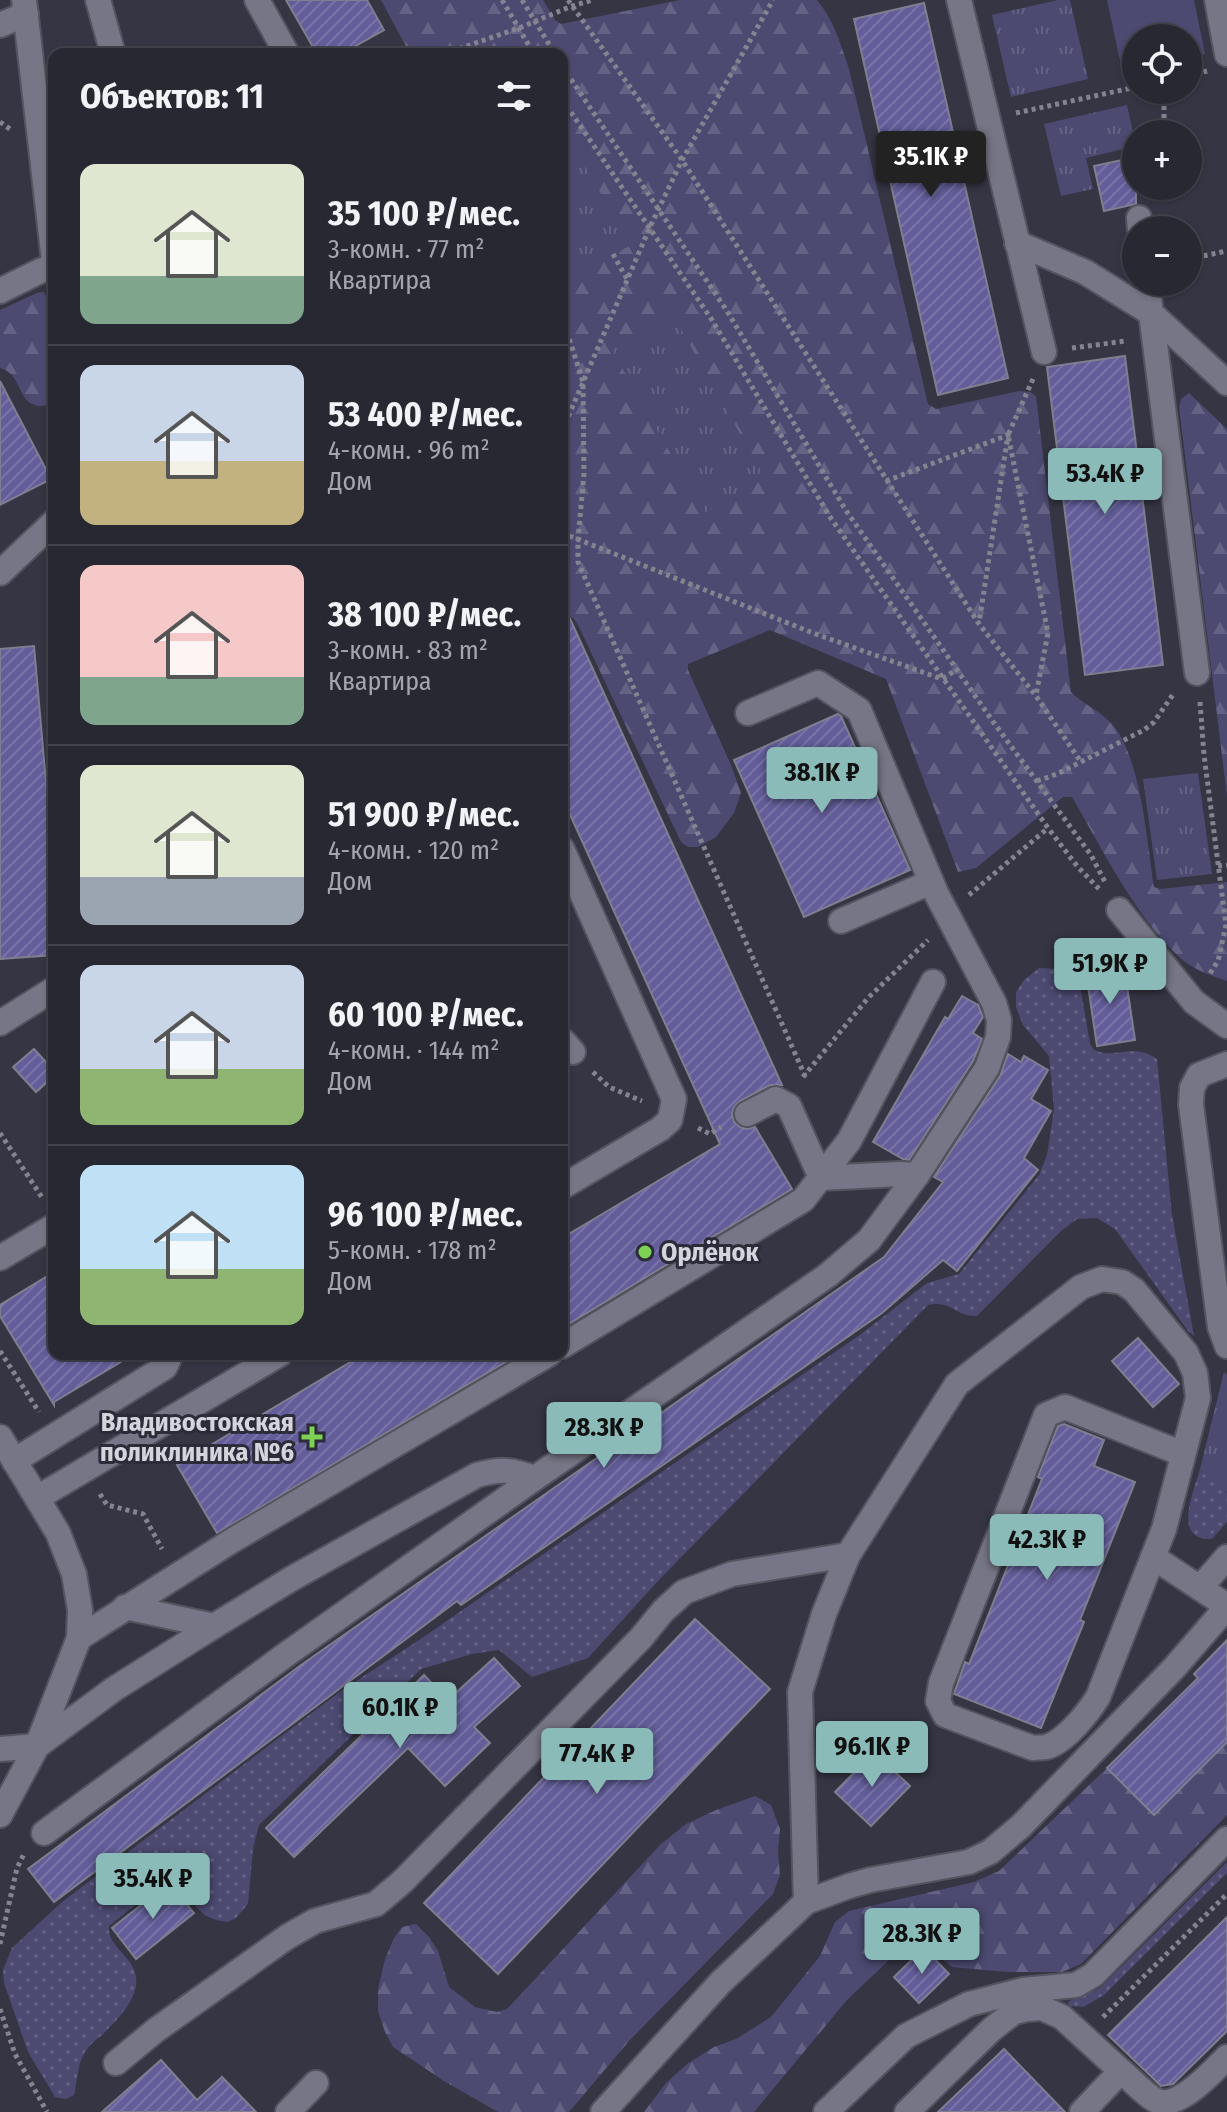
<!DOCTYPE html>
<html lang="ru">
<meta charset="utf-8">
<style>
:root{--surface:#282833;--page:#34343f;--text:#f1f3f6;--muted:#a5a6ac;--line:#44444e;--accent:#8bbbb9}
body{margin:0;font-family:"Fira Sans Condensed",sans-serif;background:var(--page);color:var(--text);height:100vh;display:flex;flex-direction:column;font-size:30px;white-space:nowrap}
*{box-sizing:border-box;margin:0}
p{font-size:26px;color:var(--muted)}
.icon{flex:none;width:44px;height:44px;fill:none;stroke:currentColor;stroke-width:2;stroke-linecap:round;stroke-linejoin:round}
.map{position:relative;flex:1;overflow:hidden}
.side{position:absolute;left:48px;top:48px;width:520px;height:1312px;display:flex;flex-direction:column;background:var(--surface);border-radius:16px;box-shadow:0 2px 6px #0004,0 0 0 2px var(--line)}
.side>*{flex:none}
.tools{position:absolute;left:1122px;top:24px;display:grid;gap:16px}
.tools a{display:grid;place-items:center;width:80px;height:80px;border-radius:50%;background:var(--surface);box-shadow:0 2px 6px #0004,0 0 0 2px var(--line);font-size:40px}
.price{position:absolute;translate:-50% -68px;padding:0 18px;border-radius:8px;background:var(--accent);color:#111;font-size:26px;line-height:52px;filter:drop-shadow(0 2px 4px #0008)}
.price::after{content:'';position:absolute;left:50%;top:48px;width:24px;height:18px;margin-left:-12px;background:inherit;clip-path:polygon(0 0,100% 0,50% 100%)}
.price.on{background:#222;color:#fff}
ul{padding:0;list-style:none}
li{display:flex;align-items:center;gap:24px;height:200px;padding:0 32px}
li+li{border-top:2px solid var(--line)}
li span{display:grid;place-items:center;flex:none;width:224px;height:160px;border-radius:16px;color:#555}
li>.icon{margin-inline-start:auto}
span .icon{width:96px;height:96px;fill:#fffc;stroke-width:1}
li b{font-size:34px}
h2{display:flex;justify-content:space-between;align-items:center;height:96px;padding:0 32px;font-size:34px}
.map>svg:first-child{display:block}
.grass{fill:url(#grass-dots)}
.forest{fill:url(#forest-firs)}
.park{fill:url(#park-tufts)}
.pitch{fill:#4c4a71}
.building{fill:url(#building-hatch);stroke:#7f7e8f;stroke-width:2}
.lines{fill:none;stroke-linecap:round;stroke-linejoin:round}
.minor-casing{stroke:#545460;stroke-width:28}
.path{stroke:#848490;stroke-width:5;stroke-dasharray:4 4;stroke-linecap:butt}
.minor{stroke:#767686;stroke-width:24}
.poi-dot{fill:#7dd154;stroke:#2c2b39;stroke-width:3}
.labels{text-anchor:middle;dominant-baseline:central;stroke-width:6;stroke-linejoin:round;paint-order:stroke}
.poi-label{font-size:26px;font-weight:bold;fill:#d4d4dd;stroke:#2c2b39;text-anchor:start}
</style>
<div class="map">
<svg width="1227" height="2112" viewBox="0 0 1227 2112">
<defs>
<pattern id="grass-dots" width="8" height="8" patternUnits="userSpaceOnUse" patternTransform="scale(2)"><rect width="8" height="8" fill="#4c4a71"/><path d="M2 2h.1M6 6h.1" fill="none" stroke="#656385" stroke-width="1.8" stroke-linecap="round"/></pattern>
<pattern id="forest-firs" width="22" height="20" patternUnits="userSpaceOnUse" patternTransform="scale(2)"><rect width="22" height="20" fill="#4c4a71"/><path d="M5 1l3.5 6h-7zM16 11l3.5 6h-7z" fill="#656385"/></pattern>
<pattern id="park-tufts" width="24" height="20" patternUnits="userSpaceOnUse" patternTransform="scale(2)"><rect width="24" height="20" fill="#4c4a71"/><path d="M3 7l-1-3M5 7V3M7 7l1-3M15 17l-1-3M17 17v-4M19 17l1-3" fill="none" stroke="#656385"/></pattern>
<pattern id="building-hatch" width="6" height="6" patternUnits="userSpaceOnUse" patternTransform="scale(2)"><rect width="6" height="6" fill="#635e9a"/><path d="M-1 1l2-2M0 6l6-6M5 7l2-2" fill="none" stroke="#7874a8"/></pattern>
</defs>
<rect width="100%" height="100%" fill="#363544"/>
<g class="grass">
<path d="M1039,968l22,1 12,4 7,12 10,59 4,6c22,10 38,-8 63,9l15,156 22,121 -6,-5 -73,-102 -18,-11 -20,1 -16,12 -84,85c-22,1 -25,-16 -49,-11l-271,277 -69,76 -56,19 -33,-27 -27,4 -51,15 -162,156 -6,24 -5,55 -12,14 -8,4c-42,-4 -33,-36 -58,-45l-61,49c-3,22 31,32 27,59 -2,17 -18,34 -30,46 -5,6 -13,10 -18,17 -11,13 -10,31 -14,47l-8,4 -11,-2 -27,-45 -24,-69 -1,-13 9,-22 50,-46 279,-211 81,-53 439,-304 66,-51 32,-9 80,-99 8,-20 7,-46 -5,-53 -26,-31 -7,-18v-15l8,-12z"/>
<path d="M1200,1469l27,24v29l-15,17c-41,2 -18,-48 -12,-70z"/>
<path d="M1227,1862v11l-123,122 -21,12 -13,-1 -2,-4c8,-5 22,-9 32,-14z"/>
</g>
<g class="forest">
<path d="M381,0h162l12,20 6,4 119,-24h137c17,20 24,45 32,69l79,335 8,5 83,-18 11,1 6,4 35,296c11,11 27,18 39,30 31,31 37,121 44,165l6,2 67,-7v99c-17,-6 -36,-12 -49,-25 -45,-43 -75,-106 -106,-159h-9l-87,71 -18,4 -72,-193 -116,-49 -82,34v6l43,95 10,28 -7,20 -18,24 -18,10h-10l-7,-5 -103,-217 -4,-6 -4,-3 -8,3v-565h-152z"/>
<path d="M44,292l4,9 6,99 -5,5c-5,0 -9,2 -14,0 -18,-5 -13,-31 -35,-37v-58l37,-17z"/>
<polygon points="1189,393 1227,429 1227,796 1179,407 1181,399"/>
<polygon points="1227,1742 1227,1815 1081,1964 1062,1972 1008,1972 952,1967 920,1941 904,1946 847,2000 754,2112 644,2112 666,2083 687,2064 714,2047 736,2039 771,2017 820,1956 835,1922 849,1911 974,1882 999,1871 1107,1768 1154,1815"/>
<polygon points="755,1796 771,1805 780,1829 778,1851 780,1875 773,1894 630,2040 569,2112 498,2112 444,2081 393,2047 385,2032 378,2011 378,1989 385,1959 394,1938 402,1927 416,1924 429,1937 438,1951 449,1987 475,2007 497,2012 507,2009 661,1844 686,1824 716,1810"/>
</g>
<g class="park">
<polygon points="1058,0 1070,0 1088,79 1011,97 992,15"/>
<polygon points="1127,105 1136,146 1086,158 1093,189 1061,196 1044,124"/>
<polygon points="569,139 631,245 577,276 562,250 562,143"/>
<polygon points="673,315 765,478 704,513 612,350"/>
<polygon points="1198,773 1212,874 1157,880 1143,779"/>
<polygon points="1224,1372 1227,1375 1227,1493 1200,1469"/>
</g>
<polygon class="pitch" points="1107,0 1194,0 1205,54 1188,57 1188,38 1136,38 1136,67 1122,70"/>
<g class="building">
<polygon points="286,0 367,0 384,30 341,54 317,54"/>
<polygon points="924,3 1008,378 938,395 854,19"/>
<polygon points="1136,157 1136,204 1104,211 1094,166"/>
<polygon points="1125,356 1163,665 1085,675 1047,367"/>
<polygon points="0,381 51,479 0,505"/>
<polygon points="562,601 782,1085 770,1085 740,1101 734,1107 732,1114 734,1122 740,1127 747,1129 755,1127 792,1189 562,1328 562,1238 720,1144 562,797"/>
<polygon points="34,646 54,874 54,955 0,959 0,649"/>
<polygon points="838,714 841,716 910,870 804,917 734,760"/>
<polygon points="1124,966 1135,1040 1097,1046 1086,972"/>
<polygon points="962,996 978,1005 983,1017 973,1033 982,1039 973,1061 909,1160 903,1159 873,1142 945,1017 948,1019"/>
<polygon points="34,1049 54,1071 54,1076 36,1092 13,1067"/>
<polygon points="1008,1054 1021,1062 1024,1056 1048,1070 1031,1099 1051,1111 1024,1158 1038,1170 957,1271 943,1260 882,1313 461,1605 457,1601 54,1902 28,1869 301,1665 884,1257 943,1182 934,1177 1000,1076"/>
<polygon points="54,1272 54,1354 134,1354 54,1402 54,1405 0,1316 0,1305"/>
<polygon points="1138,1338 1179,1384 1153,1407 1112,1361"/>
<polygon points="364,1354 519,1354 217,1533 177,1465"/>
<polygon points="1064,1424 1104,1440 1094,1466 1135,1482 1080,1620 1084,1622 1041,1728 954,1694 965,1662 969,1664 1042,1479 1038,1477 1058,1426"/>
<polygon points="695,1619 770,1689 498,1974 424,1903"/>
<polygon points="1227,1640 1227,1742 1154,1815 1107,1768 1198,1678 1194,1674"/>
<polygon points="494,1658 520,1686 474,1727 490,1743 445,1786 408,1748 294,1857 266,1828 424,1675 448,1700"/>
<polygon points="874,1752 910,1786 871,1826 835,1792"/>
<polygon points="169,1883 194,1913 136,1959 112,1928"/>
<polygon points="1227,1917 1227,2031 1173,2084 1161,2086 1108,2035"/>
<polygon points="924,1948 949,1974 919,2003 894,1977"/>
<polygon points="1004,2049 1065,2112 938,2112"/>
<polygon points="161,2060 197,2100 222,2077 256,2112 102,2112"/>
</g>
<g class="lines">
<g class="minor-casing">
<g id="minor">
<polyline points="24,0 54,261"/>
<polyline points="98,0 113,54"/>
<polyline points="257,0 287,54"/>
<polyline points="959,0 1044,352"/>
<polyline points="1217,0 1227,54"/>
<polyline points="0,25 26,14"/>
<polyline points="1139,218 1140,230"/>
<polyline points="1017,243 1085,272 1151,313 1197,673"/>
<polyline points="1147,282 1151,313 1227,383"/>
<polyline points="0,291 40,271 54,266"/>
<polyline points="0,573 54,522"/>
<polyline points="562,849 674,1099 670,1120 660,1129 562,1187"/>
<polyline points="1119,910 1194,1002 1227,1026"/>
<polyline points="841,921 931,882"/>
<polyline points="0,1023 54,989"/>
<polyline points="562,1040 573,1052"/>
<polyline points="1227,1064 1199,1075 1192,1088 1191,1105 1220,1327 1227,1346"/>
<polyline points="747,1114 776,1099 789,1106 821,1178 899,1174 917,1175"/>
<polyline points="0,1258 54,1226"/>
<polyline points="562,1346 803,1200 849,1141 933,982"/>
<polyline points="0,1437 58,1533 74,1574 80,1610 79,1638 37,1746 0,1815"/>
<polyline points="14,1461 165,1367 171,1354"/>
<polyline points="37,1498 280,1354"/>
<polyline points="1153,1557 1227,1606"/>
<polyline points="1200,1588 1227,1557"/>
<path d="M125,1607l89,19 77,-47 186,-104c24,-7 35,-5 58,3"/>
<polyline points="79,1638 233,1540 549,1354"/>
<polyline points="0,1749 37,1746 114,1689 214,1626"/>
<polyline points="44,1833 284,1656 535,1478 828,1275 869,1240 917,1175 987,1068 998,1037 999,1020 994,1003 936,893 859,710 818,683 748,713"/>
<path d="M806,1902l-6,-210 24,-78 24,-59 109,-171 124,-97 21,-8 20,3 12,8 52,63 9,20 3,25 -34,131 -66,168c-10,16 -33,45 -52,50 -4,1 -9,0 -13,1l-88,-33 -7,-14 3,-18 105,-268 19,-8 118,47"/>
<polyline points="116,2063 156,2030 287,1937 315,1921 376,1904 403,1881 641,1638 663,1611 684,1592 732,1574 848,1555"/>
<polyline points="288,2112 316,2083"/>
<polyline points="603,2112 720,1983 806,1902 849,1886 870,1880 969,1862 990,1852 1021,1826 1174,1668 1227,1607"/>
<polyline points="826,2112 906,2036 969,2004 1023,1990 1076,1985 1093,1975 1227,1839"/>
<polyline points="907,2112 992,2029 1014,2012 1027,2009 1042,2008 1062,2017 1121,2071"/>
<path d="M1082,2112l39,-41c11,9 22,22 34,29 22,12 58,-29 72,-43"/>
</g>
</g>
<g class="path">
<polyline points="502,0 534,54"/>
<polyline points="522,0 555,54"/>
<polyline points="568,0 682,160 979,624 1036,696 1081,762"/>
<polyline points="444,54 519,28 572,6 593,0"/>
<polyline points="562,66 727,311 845,509 994,723 1091,855 1106,884"/>
<polyline points="1188,76 1207,71"/>
<polyline points="562,99 712,320 830,517 1048,828 1077,866 1101,891"/>
<polyline points="1016,113 1136,87"/>
<polyline points="0,122 10,129"/>
<polyline points="1164,134 1164,90"/>
<polyline points="1160,200 1163,186"/>
<polyline points="613,254 627,279"/>
<polyline points="1188,259 1227,251"/>
<polyline points="562,325 570,341 583,382 584,474 578,539 578,562 805,1076"/>
<polyline points="1072,348 1126,341"/>
<polyline points="1033,379 1008,435 1048,633 1036,695"/>
<polyline points="562,431 650,227 682,160 773,0"/>
<polyline points="886,481 1008,435 979,623"/>
<polyline points="562,533 813,633 942,679 956,670"/>
<polyline points="1200,702 1204,755 1226,925 1218,961 1209,975"/>
<polyline points="1037,781 1057,774 1144,730 1154,722 1174,693"/>
<polyline points="1218,866 1227,865"/>
<polyline points="969,895 1048,828"/>
<polyline points="593,1072 609,1087 642,1101"/>
<polyline points="803,1077 868,998 928,940"/>
<polyline points="698,1128 710,1134 721,1127"/>
<polyline points="0,1133 43,1199"/>
<polyline points="0,1351 39,1412"/>
<polyline points="100,1494 107,1505 143,1514 162,1549"/>
<polyline points="0,1944 17,1868 24,1854"/>
<polyline points="0,2009 15,2054 47,2112"/>
<polyline points="1103,2017 1227,1894"/>
</g>
<use href="#minor" class="minor"/>
</g>
<g class="poi-dot">
<circle cx="645" cy="1252" r="8"/>
<path d="M308 1425h8v8h8v8h-8v8h-8v-8h-8v-8h8z"/>
</g>
<g class="labels">
<g class="poi-label">
<text x="661" y="1252">Орлёнок</text>
<text x="294" y="1422" text-anchor="end">Владивостокская<tspan x="294" dy="30">поликлиника №6</tspan></text>
</g>
</g>
</svg>
<div class="tools">
<a><svg class="icon" aria-label="locate" viewBox="0 0 24 24"><circle cx="12" cy="12" r="6"/><path d="M12 2v4M12 18v4M2 12h4M18 12h4"/></svg></a>
<a>+</a>
<a>−</a>
</div>
<b class="price on" style="left:931px;top:199px">35.1K ₽</b>
<b class="price" style="left:1105px;top:516px">53.4K ₽</b>
<b class="price" style="left:822px;top:815px">38.1K ₽</b>
<b class="price" style="left:1110px;top:1006px">51.9K ₽</b>
<b class="price" style="left:604px;top:1470px">28.3K ₽</b>
<b class="price" style="left:1047px;top:1582px">42.3K ₽</b>
<b class="price" style="left:400px;top:1750px">60.1K ₽</b>
<b class="price" style="left:872px;top:1789px">96.1K ₽</b>
<b class="price" style="left:597px;top:1796px">77.4K ₽</b>
<b class="price" style="left:153px;top:1921px">35.4K ₽</b>
<b class="price" style="left:922px;top:1976px">28.3K ₽</b>
<section class="side">
<h2>Объектов: 11<svg class="icon" aria-label="filters" viewBox="0 0 24 24"><path d="M4 7h16M4 17h16"/><circle cx="9" cy="7" r="2"/><circle cx="15" cy="17" r="2"/></svg></h2>
<ul>
<li><span style="background:linear-gradient(#dfe7d0 70%,#7fa58c 0)"><svg class="icon" aria-label="home" viewBox="0 0 24 24"><path d="M3 11l9-7 9 7M6 9v11h12V9"/></svg></span><div><b>35 100 ₽/мес.</b><p>3-комн. · 77 m²</p><p>Квартира</p></div></li>
<li><span style="background:linear-gradient(#c9d6e8 60%,#c2b280 0)"><svg class="icon" aria-label="home" viewBox="0 0 24 24"><path d="M3 11l9-7 9 7M6 9v11h12V9"/></svg></span><div><b>53 400 ₽/мес.</b><p>4-комн. · 96 m²</p><p>Дом</p></div></li>
<li><span style="background:linear-gradient(#f6c9c9 70%,#7fa58c 0)"><svg class="icon" aria-label="home" viewBox="0 0 24 24"><path d="M3 11l9-7 9 7M6 9v11h12V9"/></svg></span><div><b>38 100 ₽/мес.</b><p>3-комн. · 83 m²</p><p>Квартира</p></div></li>
<li><span style="background:linear-gradient(#dfe7d0 70%,#9aa5b1 0)"><svg class="icon" aria-label="home" viewBox="0 0 24 24"><path d="M3 11l9-7 9 7M6 9v11h12V9"/></svg></span><div><b>51 900 ₽/мес.</b><p>4-комн. · 120 m²</p><p>Дом</p></div></li>
<li><span style="background:linear-gradient(#c9d6e8 65%,#8fb573 0)"><svg class="icon" aria-label="home" viewBox="0 0 24 24"><path d="M3 11l9-7 9 7M6 9v11h12V9"/></svg></span><div><b>60 100 ₽/мес.</b><p>4-комн. · 144 m²</p><p>Дом</p></div></li>
<li><span style="background:linear-gradient(#bfe0f5 65%,#8fb573 0)"><svg class="icon" aria-label="home" viewBox="0 0 24 24"><path d="M3 11l9-7 9 7M6 9v11h12V9"/></svg></span><div><b>96 100 ₽/мес.</b><p>5-комн. · 178 m²</p><p>Дом</p></div></li>
</ul>
</section>
</div>
